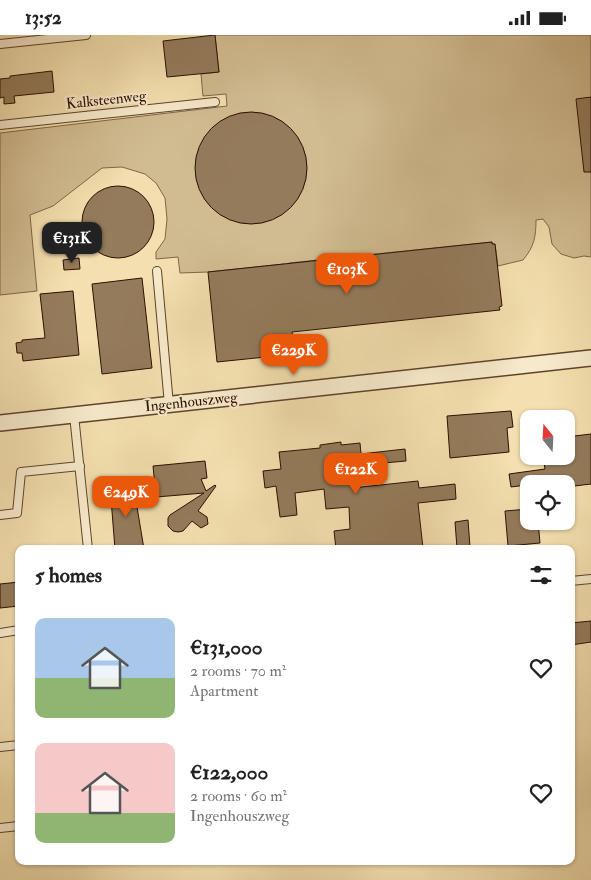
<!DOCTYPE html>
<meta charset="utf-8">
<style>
:root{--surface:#fff;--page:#f2f2f2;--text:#222;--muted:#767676;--accent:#ea580c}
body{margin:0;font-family:"IM FELL Double Pica",serif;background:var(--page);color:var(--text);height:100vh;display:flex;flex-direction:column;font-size:19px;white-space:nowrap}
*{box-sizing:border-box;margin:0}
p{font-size:16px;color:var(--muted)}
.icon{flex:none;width:28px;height:28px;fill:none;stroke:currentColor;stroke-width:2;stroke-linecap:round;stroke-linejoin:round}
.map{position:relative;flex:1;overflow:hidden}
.drawer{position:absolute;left:15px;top:510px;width:560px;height:320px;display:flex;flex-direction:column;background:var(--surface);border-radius:10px;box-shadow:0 1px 4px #0004}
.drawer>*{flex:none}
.needle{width:32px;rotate:342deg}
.controls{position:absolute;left:520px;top:375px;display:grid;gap:10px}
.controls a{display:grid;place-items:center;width:55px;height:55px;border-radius:10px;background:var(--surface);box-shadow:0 1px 4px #0004;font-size:25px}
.price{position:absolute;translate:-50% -42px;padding:0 11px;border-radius:10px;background:var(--accent);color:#fff;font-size:16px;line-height:32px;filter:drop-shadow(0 1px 2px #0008)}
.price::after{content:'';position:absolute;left:50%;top:30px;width:15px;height:11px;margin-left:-8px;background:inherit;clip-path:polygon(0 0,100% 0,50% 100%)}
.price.on{background:#222;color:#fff}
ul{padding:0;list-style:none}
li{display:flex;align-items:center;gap:15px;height:125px;padding:0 20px}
li span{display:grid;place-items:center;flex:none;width:140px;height:100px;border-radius:10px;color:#555}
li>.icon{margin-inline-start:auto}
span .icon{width:60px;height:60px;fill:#fffc;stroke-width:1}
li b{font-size:21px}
h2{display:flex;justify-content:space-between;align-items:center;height:60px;padding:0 20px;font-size:21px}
.status{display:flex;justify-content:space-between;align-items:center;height:35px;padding:0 25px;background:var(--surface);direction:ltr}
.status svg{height:14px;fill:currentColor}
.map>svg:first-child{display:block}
.green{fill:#d1bc91;stroke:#7f6648}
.building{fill:#947b5b;stroke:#2d0f00}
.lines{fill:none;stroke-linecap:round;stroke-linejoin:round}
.lane-casing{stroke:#5e432c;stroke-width:10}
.street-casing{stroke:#5e432c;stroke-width:18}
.lane{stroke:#f7eacb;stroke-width:8}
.street{stroke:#f7eacb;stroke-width:15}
.labels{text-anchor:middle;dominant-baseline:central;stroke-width:4;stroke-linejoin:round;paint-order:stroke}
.street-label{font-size:15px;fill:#2d0f00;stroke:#f7eacb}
</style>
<div class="status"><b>13:52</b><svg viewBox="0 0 49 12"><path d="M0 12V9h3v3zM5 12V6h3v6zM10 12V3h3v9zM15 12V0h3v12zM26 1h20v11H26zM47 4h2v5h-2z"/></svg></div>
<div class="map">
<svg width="591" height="845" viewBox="0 0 591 845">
<rect width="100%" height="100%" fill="#f3dfaf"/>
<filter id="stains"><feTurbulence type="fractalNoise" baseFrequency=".004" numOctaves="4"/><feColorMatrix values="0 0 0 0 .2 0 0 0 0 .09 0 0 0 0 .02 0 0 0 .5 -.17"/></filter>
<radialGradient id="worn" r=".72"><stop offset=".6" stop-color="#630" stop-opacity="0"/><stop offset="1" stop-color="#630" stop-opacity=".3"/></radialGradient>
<path class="green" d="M215,0h376v222l-7,-1 -10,2 -13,-4 -9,-10 -3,-17 -6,-8 -7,1c0,17 -2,27 -13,40l-25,6 -3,-22h-3v-2l-203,21v3l-5,-2 -76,8 -28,1 -2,-16 -22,2v-7l9,-13 2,-20 -2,-21 -9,-15 -11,-9 -23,-7 -20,1 -49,38 -23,9 7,76 -37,4v-162l227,-27 -1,-12 -23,2 -2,-22 18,-2z"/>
<g class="building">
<polygon points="215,0 219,37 167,42 163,6"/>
<polygon points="52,36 54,57 14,61 15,68 4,69 4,62 0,63 0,44 10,43 10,41"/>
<polygon points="591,62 591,137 584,137 576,64"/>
<circle cx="251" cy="133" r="56"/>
<circle cx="118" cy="187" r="36"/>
<polygon points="492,207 492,209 495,209 502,271 499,272 500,275 292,297 295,319 217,327 208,237"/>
<polygon points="79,223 80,234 64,235 63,225"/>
<polygon points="142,243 152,333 102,339 92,249"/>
<polygon points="73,256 79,320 23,326 22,318 17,318 16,308 22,307 22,305 45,303 40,259"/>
<polygon points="511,376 513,392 507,393 509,417 450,423 447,381"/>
<polygon points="591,399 591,449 566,452 566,449 558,449 558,446 511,452 509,439 545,434 543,421 566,421 566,402"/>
<polygon points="341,407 341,410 360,408 361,419 405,414 406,426 350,431 352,453 418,446 419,453 455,449 456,464 418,468 423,513 336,514 334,496 350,494 349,472 326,474 324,454 295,458 297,480 280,482 276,451 265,453 263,436 281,434 279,417 320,413 320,410"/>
<polygon points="205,426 207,443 201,444 206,456 215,450 216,451 198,476 207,482 208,489 201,493 192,486 183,496 178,497 173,496 168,491 168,483 170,480 204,458 156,462 153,431"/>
<polygon points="133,448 144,514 115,514 110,451"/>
<polygon points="529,474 529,486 538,486 540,508 508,511 505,476"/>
<polygon points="468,485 470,512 457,513 455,487"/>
<polygon points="19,547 19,571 0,573 0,549"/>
<polygon points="591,586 591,607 571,610 571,588"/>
</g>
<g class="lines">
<g class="lane-casing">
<g id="lane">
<polyline points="0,9 86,0"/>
<polyline points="0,90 215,67"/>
<polyline points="157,236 169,370"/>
<polyline points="74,380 88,514"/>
<polyline points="0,480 17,478 21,437 80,431"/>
<polyline points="571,546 591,544"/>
<polyline points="0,598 19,595"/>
<polyline points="0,712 19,710"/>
<polyline points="0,793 19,791"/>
</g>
</g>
<g class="street-casing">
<polyline id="street" points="0,388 591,323"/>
</g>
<use href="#lane" class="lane"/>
<use href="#street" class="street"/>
</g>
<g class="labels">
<g class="street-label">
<text transform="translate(106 65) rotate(-6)">Kalksteenweg</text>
<text transform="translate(191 367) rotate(-6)">Ingenhouszweg</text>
</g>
</g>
<rect width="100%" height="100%" filter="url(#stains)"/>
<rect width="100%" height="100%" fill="url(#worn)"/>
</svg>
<div class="controls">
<a><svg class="needle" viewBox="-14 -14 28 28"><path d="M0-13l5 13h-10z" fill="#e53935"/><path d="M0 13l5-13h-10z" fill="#767676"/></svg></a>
<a><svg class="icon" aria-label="locate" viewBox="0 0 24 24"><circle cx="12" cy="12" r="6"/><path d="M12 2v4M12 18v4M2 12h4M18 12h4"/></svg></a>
</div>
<b class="price on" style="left:72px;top:229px">€131K</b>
<b class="price" style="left:347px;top:260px">€103K</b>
<b class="price" style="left:294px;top:341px">€229K</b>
<b class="price" style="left:356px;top:460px">€122K</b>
<b class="price" style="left:126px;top:483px">€249K</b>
<section class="drawer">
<h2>5 homes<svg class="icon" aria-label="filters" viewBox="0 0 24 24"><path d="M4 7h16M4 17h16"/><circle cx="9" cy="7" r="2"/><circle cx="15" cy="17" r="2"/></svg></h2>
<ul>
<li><span style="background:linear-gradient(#a9c7e8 60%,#8fb573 0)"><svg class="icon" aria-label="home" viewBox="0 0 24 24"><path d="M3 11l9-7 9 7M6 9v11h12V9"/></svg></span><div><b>€131,000</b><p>2 rooms · 70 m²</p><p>Apartment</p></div><svg class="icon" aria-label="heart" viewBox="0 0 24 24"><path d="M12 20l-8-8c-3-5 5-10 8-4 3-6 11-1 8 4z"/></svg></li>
<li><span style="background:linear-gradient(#f6c9c9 70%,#8fb573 0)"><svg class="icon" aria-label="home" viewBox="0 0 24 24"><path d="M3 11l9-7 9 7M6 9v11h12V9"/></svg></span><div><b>€122,000</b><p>2 rooms · 60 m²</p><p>Ingenhouszweg</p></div><svg class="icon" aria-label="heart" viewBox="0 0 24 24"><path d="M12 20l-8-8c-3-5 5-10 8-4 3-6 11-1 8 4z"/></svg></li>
</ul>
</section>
</div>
